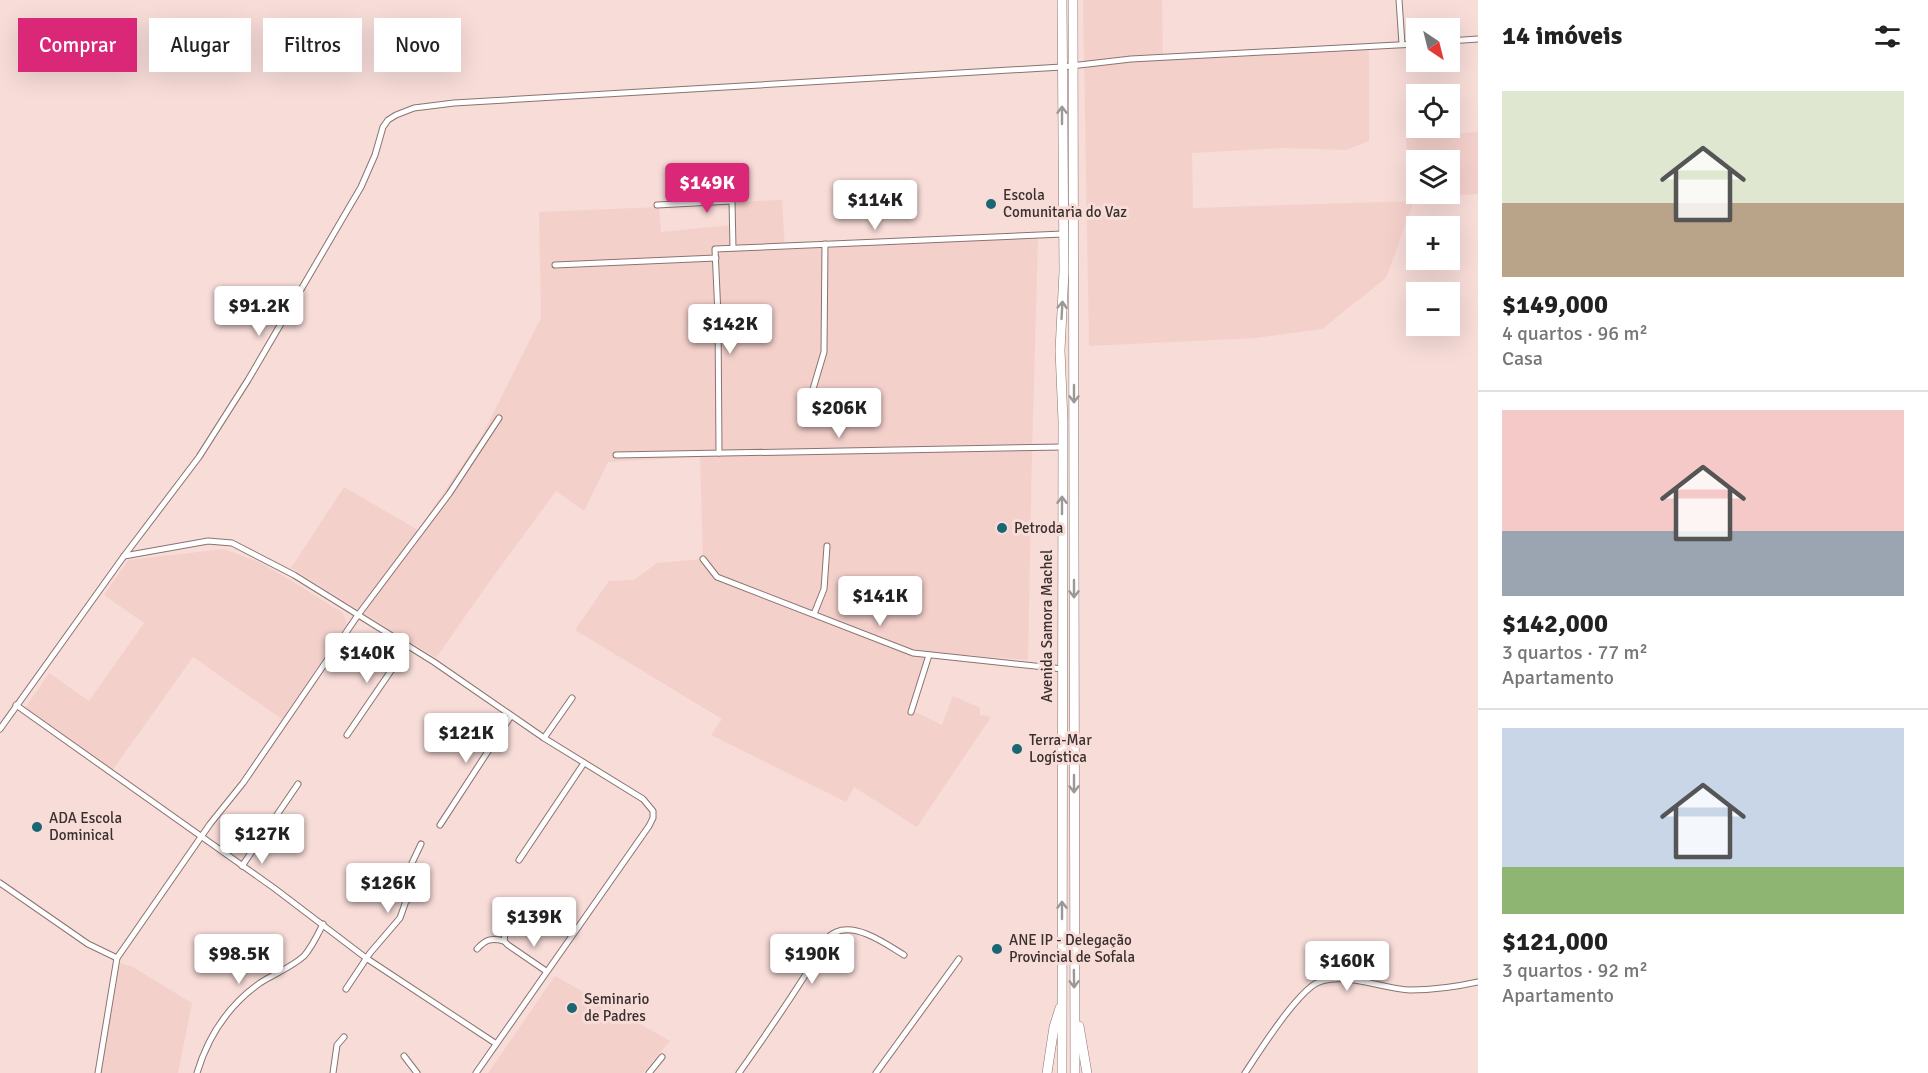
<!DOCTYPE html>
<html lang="pt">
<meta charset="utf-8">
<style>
:root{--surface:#fff;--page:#f6f6f6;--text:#222;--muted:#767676;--line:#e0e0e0;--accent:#db2777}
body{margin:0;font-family:Signika,sans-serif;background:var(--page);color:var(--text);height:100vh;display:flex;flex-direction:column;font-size:22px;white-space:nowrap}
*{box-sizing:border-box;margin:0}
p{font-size:20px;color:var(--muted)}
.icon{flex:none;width:33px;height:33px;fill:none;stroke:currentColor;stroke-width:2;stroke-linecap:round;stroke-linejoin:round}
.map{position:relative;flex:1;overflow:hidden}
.drawer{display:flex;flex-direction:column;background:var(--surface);width:450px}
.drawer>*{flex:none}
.top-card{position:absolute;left:18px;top:18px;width:570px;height:54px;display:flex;gap:12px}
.needle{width:39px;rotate:145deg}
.buttons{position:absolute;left:1406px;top:18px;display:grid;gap:12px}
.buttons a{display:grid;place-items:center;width:54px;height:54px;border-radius:0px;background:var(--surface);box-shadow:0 6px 24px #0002;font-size:30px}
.price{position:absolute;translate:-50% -51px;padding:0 14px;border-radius:6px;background:#fff;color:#222;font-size:20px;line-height:39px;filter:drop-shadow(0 2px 3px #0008)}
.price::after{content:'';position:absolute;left:50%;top:36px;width:18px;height:14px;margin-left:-9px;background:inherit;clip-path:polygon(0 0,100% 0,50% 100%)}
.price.on{background:var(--accent);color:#fff}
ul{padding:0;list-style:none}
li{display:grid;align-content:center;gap:12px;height:318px;padding:0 24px}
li+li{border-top:2px solid var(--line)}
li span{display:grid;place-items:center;height:186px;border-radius:0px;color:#555}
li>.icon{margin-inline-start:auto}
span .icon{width:108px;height:108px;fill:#fffc;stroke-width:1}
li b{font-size:26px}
h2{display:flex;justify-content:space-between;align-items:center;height:72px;padding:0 24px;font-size:26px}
.tag{padding:0 21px;border-radius:0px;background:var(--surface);box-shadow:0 6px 24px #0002;font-size:21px;line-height:54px}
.tag.on{background:var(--accent);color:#fff}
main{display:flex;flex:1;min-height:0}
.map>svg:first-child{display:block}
.built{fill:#f4d0cb;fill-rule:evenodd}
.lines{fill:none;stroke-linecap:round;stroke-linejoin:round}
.street-casing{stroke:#8b7370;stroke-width:7}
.highway-casing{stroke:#8b7370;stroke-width:10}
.street{stroke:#fff;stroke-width:5}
.highway{stroke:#fff;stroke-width:9}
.oneway{stroke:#9c9896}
.poi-dot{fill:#1c6572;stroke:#f7dcd8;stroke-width:2}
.labels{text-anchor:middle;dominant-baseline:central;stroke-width:6;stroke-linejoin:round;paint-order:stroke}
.poi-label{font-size:15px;fill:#3a302e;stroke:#f7dcd8;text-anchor:start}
.street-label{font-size:15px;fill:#3a302e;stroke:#f7dcd8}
</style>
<main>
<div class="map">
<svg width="1478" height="1073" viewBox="0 0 1478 1073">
<rect width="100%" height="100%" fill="#f7dcd8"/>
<g class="built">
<polygon points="1083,0 1162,0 1163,59 1369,46 1369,141 1346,150 1284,148 1192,153 1193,208 1414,201 1386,278 1322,329 1256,338 1089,346"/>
<path d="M1478,132v62l-68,5 -4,-61zM1416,160h33v34h-33z"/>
<polygon points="782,200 785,248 943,240 1038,238 1032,453 1028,660 929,652 909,709 942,725 953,696 980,708 980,715 991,717 917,827 854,787 846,802 711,735 722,719 575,630 609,581 634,580 657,563 703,559 700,457 608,462 584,511 556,491 485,588 436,658 291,568 344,487 418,530 482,436 541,318 539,212 659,207 661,232 732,225 734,202"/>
<polygon points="224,549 259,562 285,577 343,613 347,624 282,719 193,657 109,775 24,710 49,673 89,701 144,623 104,595 128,560"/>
<polygon points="120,963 131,966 192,1003 178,1073 101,1073"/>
<polygon points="555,976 670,1041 643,1073 488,1073"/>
</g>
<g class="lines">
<g class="street-casing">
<g id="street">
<polyline points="1399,0 1402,44"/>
<polyline points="1449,41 1478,39"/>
<polyline points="657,205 732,201 733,248"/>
<polyline points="555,265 716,258"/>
<polyline points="813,389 824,352 825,244"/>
<polyline points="719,453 718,315 715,249 1063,234"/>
<polyline points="616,455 1063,447"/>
<polyline points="124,556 208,541 232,543 294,575 434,662 544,738 643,799 653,811 653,818 649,826 476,1073"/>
<polyline points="703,559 717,577 913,653 1063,669"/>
<polyline points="814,614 824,589 827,546"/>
<polyline points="16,705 274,888 366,958 495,1043"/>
<polyline points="911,712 929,655"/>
<polyline points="0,729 124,556 199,457 248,380 361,187 375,155 383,127 388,120 396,115 414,108 454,103 1062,67 1131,59 1416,44"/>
<polyline points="347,735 408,646"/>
<polyline points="544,738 572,698"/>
<polyline points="440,825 511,716"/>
<polyline points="519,860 584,763"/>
<polyline points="242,866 298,784"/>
<polyline points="0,883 88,944 117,958"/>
<polyline points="505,934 504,941 508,945 546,971"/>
<path d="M477,949c9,-10 14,-11 27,-8"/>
<polyline points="346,989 370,953 400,918 406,901 415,896 418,890 420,883 412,863 421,844"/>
<polyline points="404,1056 417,1073"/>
<polyline points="98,1073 117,958 210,824 243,783 358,615 449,494 499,418"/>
<path d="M197,1073c11,-37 32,-68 63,-90 14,-9 32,-16 44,-27 8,-9 14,-22 19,-32"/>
<polyline points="333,1073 337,1045 344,1037"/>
<polyline points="649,1073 662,1057"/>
<path d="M739,1073c26,-37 52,-74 75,-112 5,-10 11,-25 22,-29 21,-9 50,12 68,23"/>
<polyline points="876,1073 959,959"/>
<path d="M1245,1073c16,-24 45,-70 67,-87 23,-18 70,3 98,4 23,0 46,-3 68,-8"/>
</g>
</g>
<g class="highway-casing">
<g id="highway">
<polyline points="1073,0 1075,1073"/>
<polyline points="1079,1026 1087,1073"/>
<polyline points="1047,1073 1054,1027 1060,1008"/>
<polyline points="1062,1073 1063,421 1060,350 1064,272 1062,0"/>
</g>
</g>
<use href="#street" class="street"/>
<use href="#highway" class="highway"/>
</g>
<defs><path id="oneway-shaft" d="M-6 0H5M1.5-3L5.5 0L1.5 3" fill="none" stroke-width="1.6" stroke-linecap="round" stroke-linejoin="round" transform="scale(1.5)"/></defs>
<g class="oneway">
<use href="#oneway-shaft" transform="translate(1062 115) rotate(-90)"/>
<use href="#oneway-shaft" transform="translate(1062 310) rotate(-87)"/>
<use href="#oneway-shaft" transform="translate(1074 394) rotate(90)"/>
<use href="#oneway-shaft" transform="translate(1062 505) rotate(-90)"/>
<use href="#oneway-shaft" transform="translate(1074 589) rotate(90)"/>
<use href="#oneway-shaft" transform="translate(1074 784) rotate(90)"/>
<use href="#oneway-shaft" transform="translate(1062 910) rotate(-90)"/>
<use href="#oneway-shaft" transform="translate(1074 979) rotate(89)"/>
</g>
<g class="poi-dot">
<circle cx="991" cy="204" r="6"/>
<circle cx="1002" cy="528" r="6"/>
<circle cx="1017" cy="749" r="6"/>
<circle cx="37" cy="827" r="6"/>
<circle cx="997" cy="949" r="6"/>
<circle cx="572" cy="1008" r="6"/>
</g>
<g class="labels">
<g class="poi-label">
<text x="1003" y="195">Escola<tspan x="1003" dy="17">Comunitaria do Vaz</tspan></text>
<text x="1014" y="528">Petroda</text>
<text x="1029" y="740">Terra-Mar<tspan x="1029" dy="17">Logística</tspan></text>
<text x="49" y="818">ADA Escola<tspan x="49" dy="17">Dominical</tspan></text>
<text x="1009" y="940">ANE IP - Delegação<tspan x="1009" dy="17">Provincial de Sofala</tspan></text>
<text x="584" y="999">Seminario<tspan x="584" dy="17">de Padres</tspan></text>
</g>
<g class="street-label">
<text transform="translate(1047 626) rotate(-90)">Avenida Samora Machel</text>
</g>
</g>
</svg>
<div class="buttons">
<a><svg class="needle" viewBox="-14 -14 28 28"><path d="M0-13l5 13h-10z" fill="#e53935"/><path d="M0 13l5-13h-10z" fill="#767676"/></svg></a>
<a><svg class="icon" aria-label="locate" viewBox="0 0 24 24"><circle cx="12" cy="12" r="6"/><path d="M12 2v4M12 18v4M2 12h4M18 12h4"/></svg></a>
<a><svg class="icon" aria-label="layers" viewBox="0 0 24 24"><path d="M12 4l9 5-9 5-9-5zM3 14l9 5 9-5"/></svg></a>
<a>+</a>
<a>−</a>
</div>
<b class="price on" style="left:707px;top:214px">$149K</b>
<b class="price" style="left:875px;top:231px">$114K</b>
<b class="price" style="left:259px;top:337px">$91.2K</b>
<b class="price" style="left:730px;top:355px">$142K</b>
<b class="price" style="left:839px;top:439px">$206K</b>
<b class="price" style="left:880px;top:627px">$141K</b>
<b class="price" style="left:367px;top:684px">$140K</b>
<b class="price" style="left:466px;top:764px">$121K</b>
<b class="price" style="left:262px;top:865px">$127K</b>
<b class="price" style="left:388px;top:914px">$126K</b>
<b class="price" style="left:534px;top:948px">$139K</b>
<b class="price" style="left:239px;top:985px">$98.5K</b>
<b class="price" style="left:812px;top:985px">$190K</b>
<b class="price" style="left:1347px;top:992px">$160K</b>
<div class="top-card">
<a class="tag on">Comprar</a>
<a class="tag">Alugar</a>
<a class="tag">Filtros</a>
<a class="tag">Novo</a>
</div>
</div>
<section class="drawer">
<h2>14 imóveis<svg class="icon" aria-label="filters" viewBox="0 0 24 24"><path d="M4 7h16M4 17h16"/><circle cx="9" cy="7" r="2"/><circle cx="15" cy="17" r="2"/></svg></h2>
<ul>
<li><span style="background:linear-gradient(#dfe7d0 60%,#b9a48a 0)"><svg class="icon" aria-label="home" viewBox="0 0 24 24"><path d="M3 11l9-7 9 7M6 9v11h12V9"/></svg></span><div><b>$149,000</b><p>4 quartos · 96 m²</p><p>Casa</p></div></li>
<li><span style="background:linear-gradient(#f6c9c9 65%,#9aa5b1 0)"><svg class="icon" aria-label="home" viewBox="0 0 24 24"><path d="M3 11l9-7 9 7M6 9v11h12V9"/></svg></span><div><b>$142,000</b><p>3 quartos · 77 m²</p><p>Apartamento</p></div></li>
<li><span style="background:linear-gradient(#c9d6e8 75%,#8fb573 0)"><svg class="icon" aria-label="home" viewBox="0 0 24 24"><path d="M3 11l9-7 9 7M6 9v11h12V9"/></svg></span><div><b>$121,000</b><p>3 quartos · 92 m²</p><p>Apartamento</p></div></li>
</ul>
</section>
</main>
